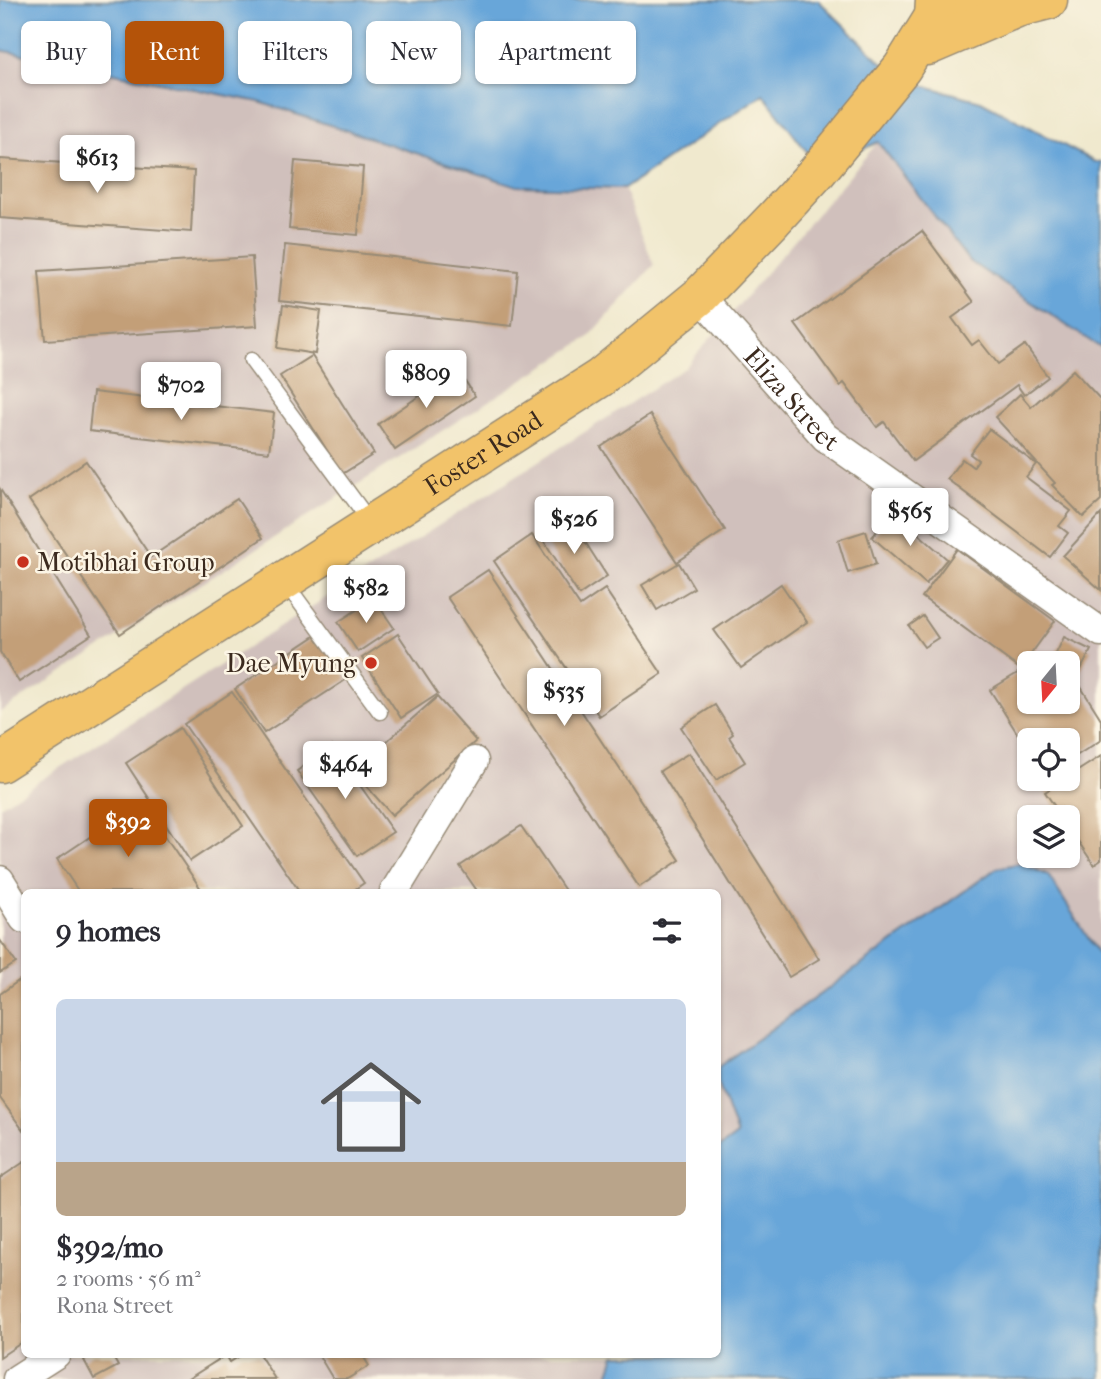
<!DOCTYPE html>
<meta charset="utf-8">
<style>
:root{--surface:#fff;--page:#f7f7f7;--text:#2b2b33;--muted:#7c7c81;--accent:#b45309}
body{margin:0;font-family:"IM FELL French Canon",serif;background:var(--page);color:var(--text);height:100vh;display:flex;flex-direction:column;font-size:26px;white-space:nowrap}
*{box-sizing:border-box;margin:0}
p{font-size:23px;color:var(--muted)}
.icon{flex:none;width:38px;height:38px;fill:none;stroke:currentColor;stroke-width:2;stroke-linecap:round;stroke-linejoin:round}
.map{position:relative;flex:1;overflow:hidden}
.drawer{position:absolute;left:21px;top:889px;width:700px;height:469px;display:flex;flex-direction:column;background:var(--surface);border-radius:10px;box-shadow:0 2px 5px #0004}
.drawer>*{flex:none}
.banner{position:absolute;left:21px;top:21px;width:700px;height:63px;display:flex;gap:14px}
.needle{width:46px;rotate:198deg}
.tools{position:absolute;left:1017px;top:651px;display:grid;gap:14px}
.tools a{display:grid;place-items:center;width:63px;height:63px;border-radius:10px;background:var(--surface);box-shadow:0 2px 5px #0004;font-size:35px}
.price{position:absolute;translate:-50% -60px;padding:0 16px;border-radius:7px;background:#fff;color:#222;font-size:23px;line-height:46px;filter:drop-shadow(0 2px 4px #0008)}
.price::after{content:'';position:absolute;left:50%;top:42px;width:21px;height:16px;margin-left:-10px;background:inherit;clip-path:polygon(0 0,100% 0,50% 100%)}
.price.on{background:var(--accent);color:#fff}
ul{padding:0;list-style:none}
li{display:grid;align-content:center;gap:14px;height:371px;padding:0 35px}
li span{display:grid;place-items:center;height:217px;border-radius:10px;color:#555}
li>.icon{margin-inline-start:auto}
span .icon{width:126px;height:126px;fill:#fffc;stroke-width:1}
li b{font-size:30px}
h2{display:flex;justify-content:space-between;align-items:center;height:84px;padding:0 35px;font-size:30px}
.tag{padding:0 24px;border-radius:10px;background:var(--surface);box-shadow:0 2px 5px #0004;font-size:24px;line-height:63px}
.tag.on{background:var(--accent);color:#fff}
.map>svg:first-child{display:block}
.industrial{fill:#d0c0bc;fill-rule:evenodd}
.water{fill:#67a6d9;stroke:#51687c;stroke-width:2}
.building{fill:#c39f78}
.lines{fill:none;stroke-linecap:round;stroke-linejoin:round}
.lane-casing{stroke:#968a76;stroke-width:17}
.street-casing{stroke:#968a76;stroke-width:31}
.primary-casing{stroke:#968a76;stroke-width:41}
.highway-casing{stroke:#968a76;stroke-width:41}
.lane{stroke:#fff;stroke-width:14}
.street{stroke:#fff;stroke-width:28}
.primary{stroke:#f2c36a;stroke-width:38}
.highway{stroke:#f2c36a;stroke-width:38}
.poi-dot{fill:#c8321e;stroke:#fcf5e5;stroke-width:2.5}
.labels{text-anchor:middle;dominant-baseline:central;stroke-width:5;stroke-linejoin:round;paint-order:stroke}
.street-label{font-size:26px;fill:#3b2a1e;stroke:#fcf5e5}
.poi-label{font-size:26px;fill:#3b2a1e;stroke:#fcf5e5;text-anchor:start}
</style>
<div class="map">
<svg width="1101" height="1379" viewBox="0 0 1101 1379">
<rect width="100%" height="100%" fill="#fcf5e5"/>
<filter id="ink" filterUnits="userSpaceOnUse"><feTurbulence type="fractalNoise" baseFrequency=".0143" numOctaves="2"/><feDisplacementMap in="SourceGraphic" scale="14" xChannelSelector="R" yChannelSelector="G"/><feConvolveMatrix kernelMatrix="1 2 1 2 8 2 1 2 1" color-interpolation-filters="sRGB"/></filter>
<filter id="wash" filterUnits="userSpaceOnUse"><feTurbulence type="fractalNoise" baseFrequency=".00686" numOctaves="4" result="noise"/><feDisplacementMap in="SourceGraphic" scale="28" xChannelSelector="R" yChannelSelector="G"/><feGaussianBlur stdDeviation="1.57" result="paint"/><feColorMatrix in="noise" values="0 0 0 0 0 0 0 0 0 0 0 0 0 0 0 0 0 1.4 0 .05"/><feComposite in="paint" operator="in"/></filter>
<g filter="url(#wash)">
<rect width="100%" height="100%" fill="#f0e9ce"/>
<g class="industrial">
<polygon points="0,50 259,102 517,186 624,189 654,265 588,338 0,712"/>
<path d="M878,142l91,119 132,87v610l-53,-83 -26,-12 -24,5 -280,199v-175h-694v462l591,1 -6,18 4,6h-613v-573l685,-438zM1029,663h39v39h-39zM1029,740h39v39h-39zM1029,817h39v39h-39z"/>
<polygon points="718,1083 738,1136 718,1149"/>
</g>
<g class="water">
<polygon points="0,0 818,0 899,79 981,101 1095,162 1101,162 1101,348 969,261 878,142 820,169 763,94 624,189 517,186 259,102 0,50"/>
<polygon points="1021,863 1048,875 1101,958 1101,1379 613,1379 609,1373 615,1355 718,1354 718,1149 737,1135 718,1083 718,1067 997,868"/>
</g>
<g id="blocks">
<g class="building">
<polygon points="0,159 194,171 191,232 0,218"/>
<polygon points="295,161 363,167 358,235 289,229"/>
<polygon points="922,231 974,302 952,318 972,345 979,340 998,364 1025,345 1048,377 1024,395 1017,385 913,461 884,422 877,427 844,383 840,386 795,324"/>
<polygon points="285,245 518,271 512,326 279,301"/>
<polygon points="252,257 257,326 45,340 39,271"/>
<polygon points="283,305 321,311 315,354 277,348"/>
<polygon points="312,356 374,454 342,474 280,376"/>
<polygon points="458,370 475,396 395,450 378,424"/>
<polygon points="1073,370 1101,400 1101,501 1083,517 1052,485 1055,483 995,417 1020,394 1031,407"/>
<polygon points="93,392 274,413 269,452 89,431"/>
<polygon points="650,415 725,530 677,562 601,447"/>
<polygon points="989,429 1036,464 1026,477 1071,511 1059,526 1068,533 1050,557 947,479 962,459 973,467 978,460 970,454"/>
<polygon points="86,461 151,557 237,499 263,538 120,634 29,500"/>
<polygon points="0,489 91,635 19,682 0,652"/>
<polygon points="894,512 947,559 926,584 872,537"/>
<polygon points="1101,514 1101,590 1063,556"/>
<polygon points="569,517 607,576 579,595 540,535"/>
<polygon points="866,531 876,564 848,573 838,540"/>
<polygon points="532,535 580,606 605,589 662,674 599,716 494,561"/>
<polygon points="957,549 1055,621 1020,669 922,597"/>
<polygon points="679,563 694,588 657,610 642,585"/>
<polygon points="488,570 680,860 639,887 447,597"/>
<polygon points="781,584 807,622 741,668 714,630"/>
<polygon points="374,599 394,628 358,652 338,622"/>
<polygon points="923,616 938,638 924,647 909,626"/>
<polygon points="318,634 347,679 264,733 235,689"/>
<polygon points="398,634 438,694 401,718 362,658"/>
<polygon points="1064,637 1091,650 1078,675 1068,670 1068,663 1052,662"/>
<polygon points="1029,666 1029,702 1068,702 1068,676 1072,673 1101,719 1101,740 1068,761 1068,740 1029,740 1029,752 990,690"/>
<polygon points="232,692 364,883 351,892 300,892 184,724"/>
<polygon points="437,697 476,741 392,815 353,771"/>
<polygon points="715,705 733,734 729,737 745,762 716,780 681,727"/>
<polygon points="180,728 243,826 190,861 126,763"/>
<polygon points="332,746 393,832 357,856 297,771"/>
<polygon points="689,753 819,959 789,977 660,771"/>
<polygon points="1101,756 1101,860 1094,865 1068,826 1068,817 1062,817 1045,792"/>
<polygon points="142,802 203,892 79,892 57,859"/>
<polygon points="521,826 566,892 478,892 460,866"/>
<polygon points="0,940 16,963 0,973"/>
<polygon points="24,977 24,1129 23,1130 0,1098 0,994"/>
<polygon points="24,1162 24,1341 0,1357 0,1178"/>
<polygon points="93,1354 111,1354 118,1366 94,1379 84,1360"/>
<polygon points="243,1354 259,1354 275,1379 188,1379 226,1355 230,1362"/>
<polygon points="318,1354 362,1354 369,1366 347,1379 333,1379"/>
</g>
</g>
</g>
<g filter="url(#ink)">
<use href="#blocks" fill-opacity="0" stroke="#968a76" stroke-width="2"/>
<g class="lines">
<g class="lane-casing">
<g id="lane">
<polyline points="251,360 371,523"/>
<polyline points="284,581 380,712"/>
</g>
</g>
<g class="street-casing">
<g id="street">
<path id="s1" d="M700,296l125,141 276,195"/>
<polyline points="0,880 24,919"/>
<polyline points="394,892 474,761"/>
<polyline points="17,1379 56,1354"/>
</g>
</g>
<g class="primary-casing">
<g id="primary">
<polyline points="933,41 980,0"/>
<path id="s2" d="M0,763l600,-385 100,-82 73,-76 44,-48 85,-104 36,-58"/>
</g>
</g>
<g class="highway-casing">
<g id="highway">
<polyline points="934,17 935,0"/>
<polyline points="928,46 1017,8 1048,0"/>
</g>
</g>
<use href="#lane" class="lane"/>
<use href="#street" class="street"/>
<use href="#primary" class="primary"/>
<use href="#highway" class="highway"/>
</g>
</g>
<g class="poi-dot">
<circle cx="23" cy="562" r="7"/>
<circle cx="371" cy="663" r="7"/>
</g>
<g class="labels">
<g class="street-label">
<text stroke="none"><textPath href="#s1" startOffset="138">Eliza Street</textPath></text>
<text stroke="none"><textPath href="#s2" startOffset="574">Foster Road</textPath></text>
</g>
<g class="poi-label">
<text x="37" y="562">Motibhai Group</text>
<text x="357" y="663" text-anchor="end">Dae Myung</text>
</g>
</g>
</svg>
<div class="tools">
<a><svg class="needle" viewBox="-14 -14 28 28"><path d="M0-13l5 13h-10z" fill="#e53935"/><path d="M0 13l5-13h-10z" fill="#7c7c81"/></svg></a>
<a><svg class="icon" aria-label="locate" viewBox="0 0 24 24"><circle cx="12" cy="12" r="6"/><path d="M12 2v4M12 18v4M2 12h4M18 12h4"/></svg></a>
<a><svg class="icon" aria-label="layers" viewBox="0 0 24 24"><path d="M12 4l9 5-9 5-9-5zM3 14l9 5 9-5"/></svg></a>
</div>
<b class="price" style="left:97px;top:195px">$613</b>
<b class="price" style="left:426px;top:410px">$809</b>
<b class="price" style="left:181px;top:422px">$702</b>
<b class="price" style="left:910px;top:548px">$565</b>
<b class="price" style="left:574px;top:556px">$526</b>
<b class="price" style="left:366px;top:625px">$582</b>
<b class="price" style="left:564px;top:728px">$535</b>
<b class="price" style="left:345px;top:801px">$464</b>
<b class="price on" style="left:128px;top:859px">$392</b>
<div class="banner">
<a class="tag">Buy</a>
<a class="tag on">Rent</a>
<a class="tag">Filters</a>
<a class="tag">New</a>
<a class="tag">Apartment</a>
</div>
<section class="drawer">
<h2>9 homes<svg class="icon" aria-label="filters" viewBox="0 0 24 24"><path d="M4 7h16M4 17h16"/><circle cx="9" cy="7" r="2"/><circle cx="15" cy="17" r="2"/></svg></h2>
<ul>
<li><span style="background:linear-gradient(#c9d6e8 75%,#b9a48a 0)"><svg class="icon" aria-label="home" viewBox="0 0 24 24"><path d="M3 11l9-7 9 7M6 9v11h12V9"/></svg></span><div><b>$392/mo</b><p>2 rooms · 56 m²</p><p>Rona Street</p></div></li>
</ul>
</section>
</div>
